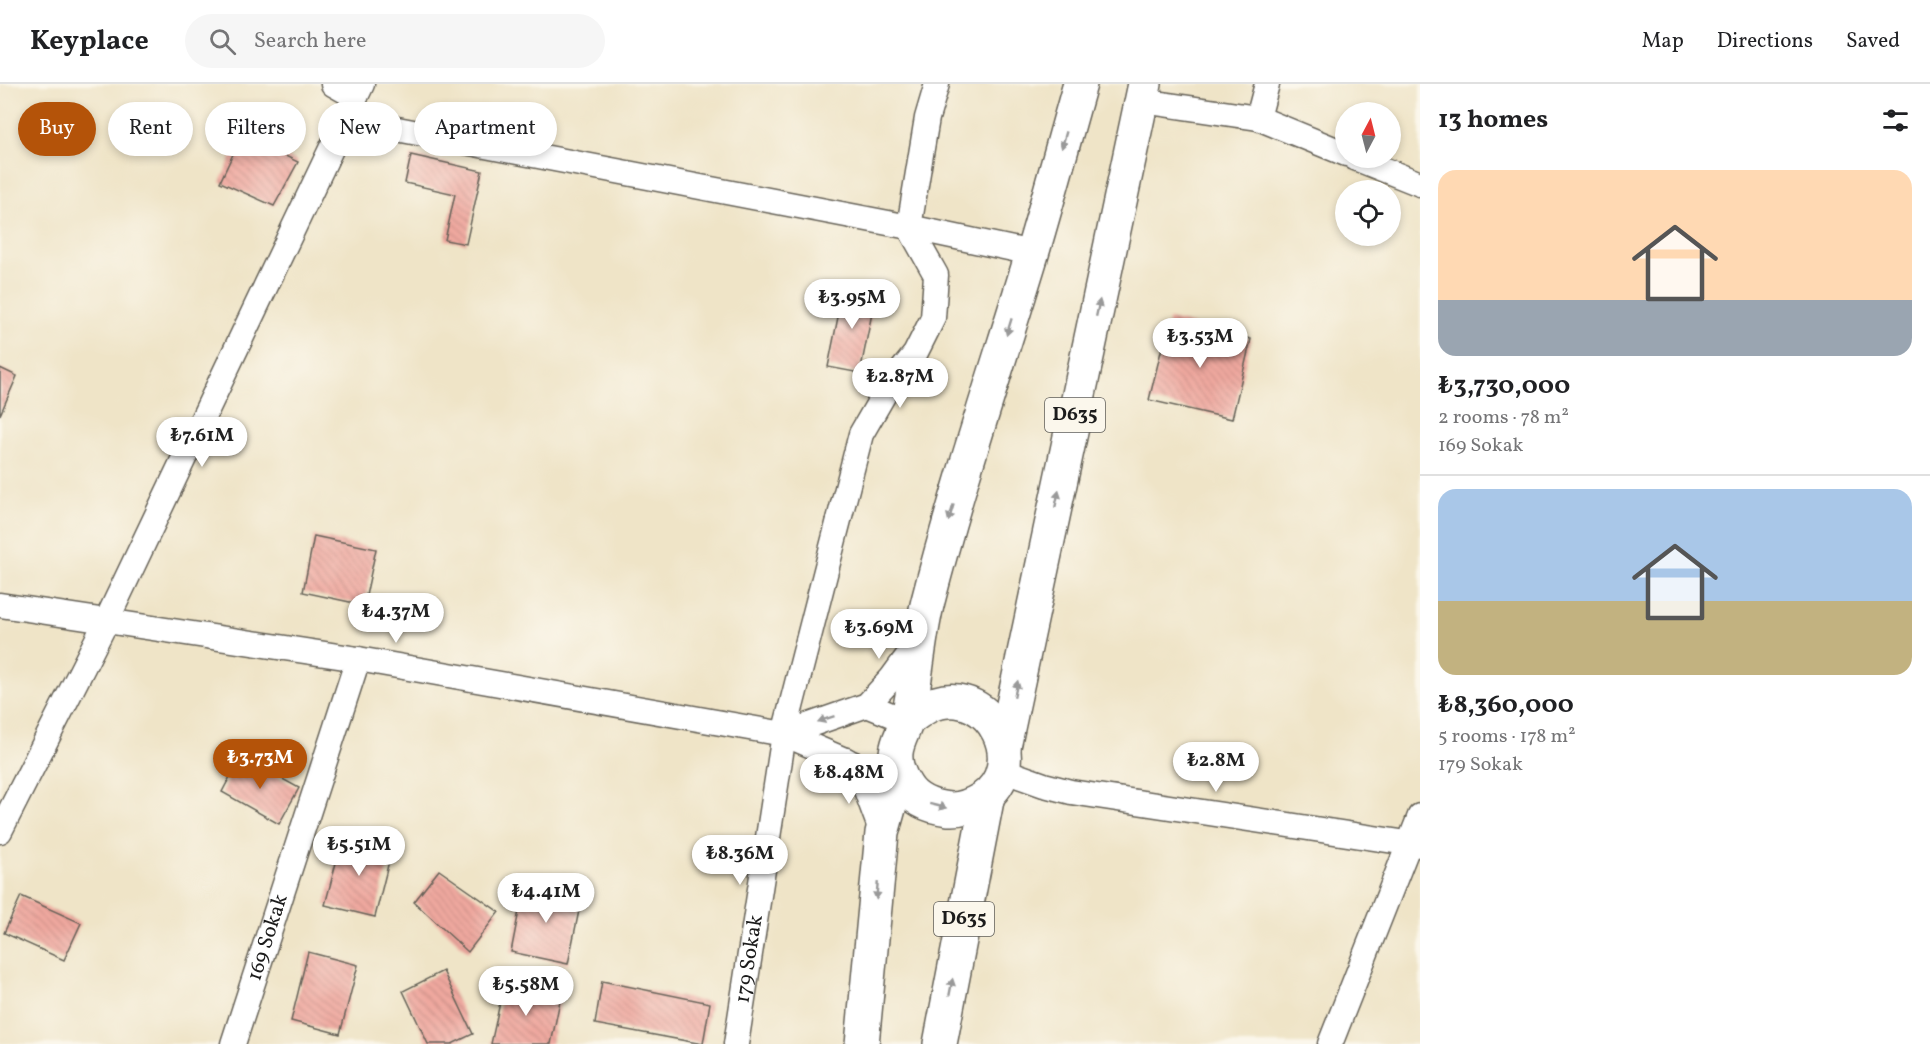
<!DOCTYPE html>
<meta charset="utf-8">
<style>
:root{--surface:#fff;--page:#f6f6f6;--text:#202124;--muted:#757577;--line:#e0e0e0;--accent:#b45309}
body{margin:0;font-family:Vollkorn,serif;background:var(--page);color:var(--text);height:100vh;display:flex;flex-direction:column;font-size:22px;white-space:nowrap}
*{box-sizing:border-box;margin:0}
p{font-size:20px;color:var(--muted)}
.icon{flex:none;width:33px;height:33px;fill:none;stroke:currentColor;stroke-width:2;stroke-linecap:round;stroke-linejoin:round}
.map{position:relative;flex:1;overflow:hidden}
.sheet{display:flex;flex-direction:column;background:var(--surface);width:510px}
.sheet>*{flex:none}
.banner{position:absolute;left:18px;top:18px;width:570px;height:54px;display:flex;gap:12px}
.needle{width:39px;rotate:7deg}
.fabs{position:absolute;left:1335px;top:18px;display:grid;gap:12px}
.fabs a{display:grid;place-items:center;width:66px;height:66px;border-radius:50%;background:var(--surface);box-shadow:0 3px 9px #0003;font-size:30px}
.price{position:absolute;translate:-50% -51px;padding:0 14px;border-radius:21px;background:#fff;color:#222;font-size:20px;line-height:39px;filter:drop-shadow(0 2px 3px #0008)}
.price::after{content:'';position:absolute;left:50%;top:36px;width:18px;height:14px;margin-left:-9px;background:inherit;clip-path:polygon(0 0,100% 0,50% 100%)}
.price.on{background:var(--accent);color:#fff}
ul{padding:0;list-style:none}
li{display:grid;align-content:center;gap:12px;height:318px;padding:0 18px}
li+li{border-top:2px solid var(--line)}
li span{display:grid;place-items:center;height:186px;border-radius:18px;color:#555}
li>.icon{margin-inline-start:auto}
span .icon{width:108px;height:108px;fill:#fffc;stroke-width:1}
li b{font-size:26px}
h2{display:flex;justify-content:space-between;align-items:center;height:72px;padding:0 18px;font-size:26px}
.pill{padding:0 21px;border-radius:27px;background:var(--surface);box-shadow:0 3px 9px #0003;font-size:21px;line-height:54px}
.pill.on{background:var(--accent);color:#fff}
header{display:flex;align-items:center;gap:36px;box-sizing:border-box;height:84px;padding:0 30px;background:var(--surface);border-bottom:2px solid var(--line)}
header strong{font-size:28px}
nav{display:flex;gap:33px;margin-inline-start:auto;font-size:21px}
.search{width:420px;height:54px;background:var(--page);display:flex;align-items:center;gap:15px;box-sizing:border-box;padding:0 21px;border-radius:33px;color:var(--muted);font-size:22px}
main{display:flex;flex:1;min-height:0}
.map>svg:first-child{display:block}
.building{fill:url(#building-back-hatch)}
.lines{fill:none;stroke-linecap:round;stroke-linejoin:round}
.minor-casing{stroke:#666258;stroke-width:27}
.highway-casing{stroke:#666258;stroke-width:36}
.minor{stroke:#fff;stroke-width:24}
.highway{stroke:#fff;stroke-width:33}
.oneway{fill:#999}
.labels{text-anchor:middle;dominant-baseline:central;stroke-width:5;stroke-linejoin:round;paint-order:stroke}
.shield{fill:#fbf7ec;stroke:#5f5e5a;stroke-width:1.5}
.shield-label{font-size:20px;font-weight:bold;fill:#1c1c1c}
.street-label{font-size:21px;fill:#1c1c1c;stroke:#fbf7ec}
</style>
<header>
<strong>Keyplace</strong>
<div class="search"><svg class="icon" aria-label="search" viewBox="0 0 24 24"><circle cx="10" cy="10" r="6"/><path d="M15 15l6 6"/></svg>Search here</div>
<nav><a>Map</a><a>Directions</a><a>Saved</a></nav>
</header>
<main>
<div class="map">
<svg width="1420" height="960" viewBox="0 0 1420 960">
<defs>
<pattern id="building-back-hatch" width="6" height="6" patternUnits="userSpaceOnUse" patternTransform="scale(1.5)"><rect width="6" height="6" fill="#efa89f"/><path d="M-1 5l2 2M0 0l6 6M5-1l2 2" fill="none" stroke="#cc9088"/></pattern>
</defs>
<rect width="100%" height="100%" fill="#fbf7ec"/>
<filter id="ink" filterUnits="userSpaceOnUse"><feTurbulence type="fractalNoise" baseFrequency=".0167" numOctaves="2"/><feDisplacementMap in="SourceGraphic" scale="12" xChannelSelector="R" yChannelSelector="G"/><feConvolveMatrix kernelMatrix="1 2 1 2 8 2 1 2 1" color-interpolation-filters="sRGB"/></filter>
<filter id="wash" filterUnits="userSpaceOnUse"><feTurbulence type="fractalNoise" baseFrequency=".008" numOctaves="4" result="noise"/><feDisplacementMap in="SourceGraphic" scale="24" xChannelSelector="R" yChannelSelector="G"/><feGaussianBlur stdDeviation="1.35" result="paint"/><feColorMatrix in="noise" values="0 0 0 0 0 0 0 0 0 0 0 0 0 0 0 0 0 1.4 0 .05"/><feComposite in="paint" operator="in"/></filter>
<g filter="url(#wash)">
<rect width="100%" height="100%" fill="#efe4c7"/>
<g id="blocks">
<g class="building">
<polygon points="242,51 298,78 274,122 220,98"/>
<polygon points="411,71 482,87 466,160 445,156 455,110 405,99"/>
<polygon points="844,203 876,209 860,289 828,283"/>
<polygon points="1169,235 1251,255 1232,335 1149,316"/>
<polygon points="0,284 17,292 0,331"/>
<polygon points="314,452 376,465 364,521 303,508"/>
<polygon points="241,672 299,704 279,740 222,708"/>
<polygon points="343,752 392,765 375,833 325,821"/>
<polygon points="439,786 499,828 468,868 414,818"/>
<polygon points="524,801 582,812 568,880 511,868"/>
<polygon points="21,812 81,839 64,876 4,849"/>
<polygon points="308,868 358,881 340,950 291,937"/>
<polygon points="443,887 473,950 452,960 428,960 403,907"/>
<polygon points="602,897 710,919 703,960 595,940"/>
<polygon points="504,900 561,912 551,960 491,960"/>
</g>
</g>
</g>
<g filter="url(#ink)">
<use href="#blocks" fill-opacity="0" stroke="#666258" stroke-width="1.5"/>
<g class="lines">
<g class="minor-casing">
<g id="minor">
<polyline points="333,0 356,13"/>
<polyline points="1142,17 1258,34 1346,70"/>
<polyline points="1258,34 1267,0"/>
<polyline points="345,35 909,143 1032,169"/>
<polyline points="1355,74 1420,100"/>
<polyline points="0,521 358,575 784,650 861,683 899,689"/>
<polyline points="867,621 906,637"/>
<polyline points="784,650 867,621 891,595 918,558"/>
<polyline points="846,676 863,698 882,749"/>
<polyline points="1002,686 1044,701 1071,708 1420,761"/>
<polyline points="0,747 106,538 362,0"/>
<path id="s1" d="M233,960l125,-385"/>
<path id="s2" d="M736,960l48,-310 77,-300 26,-45 28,-35 18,-36 3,-43 -27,-48 18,-109 10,-34"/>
<polyline points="1330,960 1420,732"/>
</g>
</g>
<g class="highway-casing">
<g id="highway">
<path d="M906,637c10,-7 19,-15 30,-18 56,-17 95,63 46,96 -10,6 -21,11 -33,10 -17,-2 -34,-8 -43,-23 -6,-9 -11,-21 -10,-33 1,-12 8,-22 11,-33 10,-39 11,-80 21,-119 30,-117 69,-232 104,-347 17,-57 32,-114 48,-170"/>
<polyline points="1004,663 1145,0"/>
<polyline points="862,960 882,749 899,689"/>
<polyline points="940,960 988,711"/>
</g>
</g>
<use href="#minor" class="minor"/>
<use href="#highway" class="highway"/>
</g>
<defs><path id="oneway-solid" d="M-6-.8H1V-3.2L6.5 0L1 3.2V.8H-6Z" transform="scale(1.5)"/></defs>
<g class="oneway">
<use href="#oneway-solid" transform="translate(1064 56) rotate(106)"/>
<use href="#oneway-solid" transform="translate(1098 224) rotate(-78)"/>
<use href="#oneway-solid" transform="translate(1009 243) rotate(107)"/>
<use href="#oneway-solid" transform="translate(1057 415) rotate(-78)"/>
<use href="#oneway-solid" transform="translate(951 429) rotate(107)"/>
<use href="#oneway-solid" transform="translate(1016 605) rotate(-78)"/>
<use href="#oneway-solid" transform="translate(826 635) rotate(161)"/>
<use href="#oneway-solid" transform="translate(938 722) rotate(14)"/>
<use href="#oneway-solid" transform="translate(877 807) rotate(95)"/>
<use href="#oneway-solid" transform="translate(951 903) rotate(-79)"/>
</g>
</g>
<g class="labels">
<g class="shield">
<rect x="1045" y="314" width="60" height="34" rx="4.5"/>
<rect x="934" y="818" width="60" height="34" rx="4.5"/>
</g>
<g class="shield-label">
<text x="1075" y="331">D635</text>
<text x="964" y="835">D635</text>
</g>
<g class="street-label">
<text stroke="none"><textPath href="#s1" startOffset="112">169 Sokak</textPath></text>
<text stroke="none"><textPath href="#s2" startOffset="86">179 Sokak</textPath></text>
</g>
</g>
</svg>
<div class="fabs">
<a><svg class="needle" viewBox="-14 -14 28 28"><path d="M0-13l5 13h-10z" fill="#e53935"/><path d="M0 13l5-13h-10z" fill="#757577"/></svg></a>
<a><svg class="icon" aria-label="locate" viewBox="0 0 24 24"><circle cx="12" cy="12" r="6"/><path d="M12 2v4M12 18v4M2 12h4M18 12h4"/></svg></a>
</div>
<b class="price" style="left:852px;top:246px">₺3.95M</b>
<b class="price" style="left:1200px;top:285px">₺3.53M</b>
<b class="price" style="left:900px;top:325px">₺2.87M</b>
<b class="price" style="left:202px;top:384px">₺7.61M</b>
<b class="price" style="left:396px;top:560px">₺4.37M</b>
<b class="price" style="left:879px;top:576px">₺3.69M</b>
<b class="price on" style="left:260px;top:706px">₺3.73M</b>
<b class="price" style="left:1216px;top:709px">₺2.8M</b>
<b class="price" style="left:849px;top:721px">₺8.48M</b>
<b class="price" style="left:359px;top:793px">₺5.51M</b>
<b class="price" style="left:740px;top:802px">₺8.36M</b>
<b class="price" style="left:546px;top:840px">₺4.41M</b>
<b class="price" style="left:526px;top:933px">₺5.58M</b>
<div class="banner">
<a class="pill on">Buy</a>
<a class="pill">Rent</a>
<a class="pill">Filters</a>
<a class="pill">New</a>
<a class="pill">Apartment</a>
</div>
</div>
<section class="sheet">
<h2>13 homes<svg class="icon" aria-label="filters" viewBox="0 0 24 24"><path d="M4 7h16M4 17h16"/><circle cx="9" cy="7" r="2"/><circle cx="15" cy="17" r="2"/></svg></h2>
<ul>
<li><span style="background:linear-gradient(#ffd9b3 70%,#9aa5b1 0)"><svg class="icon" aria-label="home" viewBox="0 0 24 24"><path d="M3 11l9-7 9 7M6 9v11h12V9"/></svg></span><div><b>₺3,730,000</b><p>2 rooms · 78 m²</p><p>169 Sokak</p></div></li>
<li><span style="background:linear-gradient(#a9c7e8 60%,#c2b280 0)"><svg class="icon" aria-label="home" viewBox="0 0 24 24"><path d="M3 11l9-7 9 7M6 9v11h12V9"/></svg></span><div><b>₺8,360,000</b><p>5 rooms · 178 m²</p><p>179 Sokak</p></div></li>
</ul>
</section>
</main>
